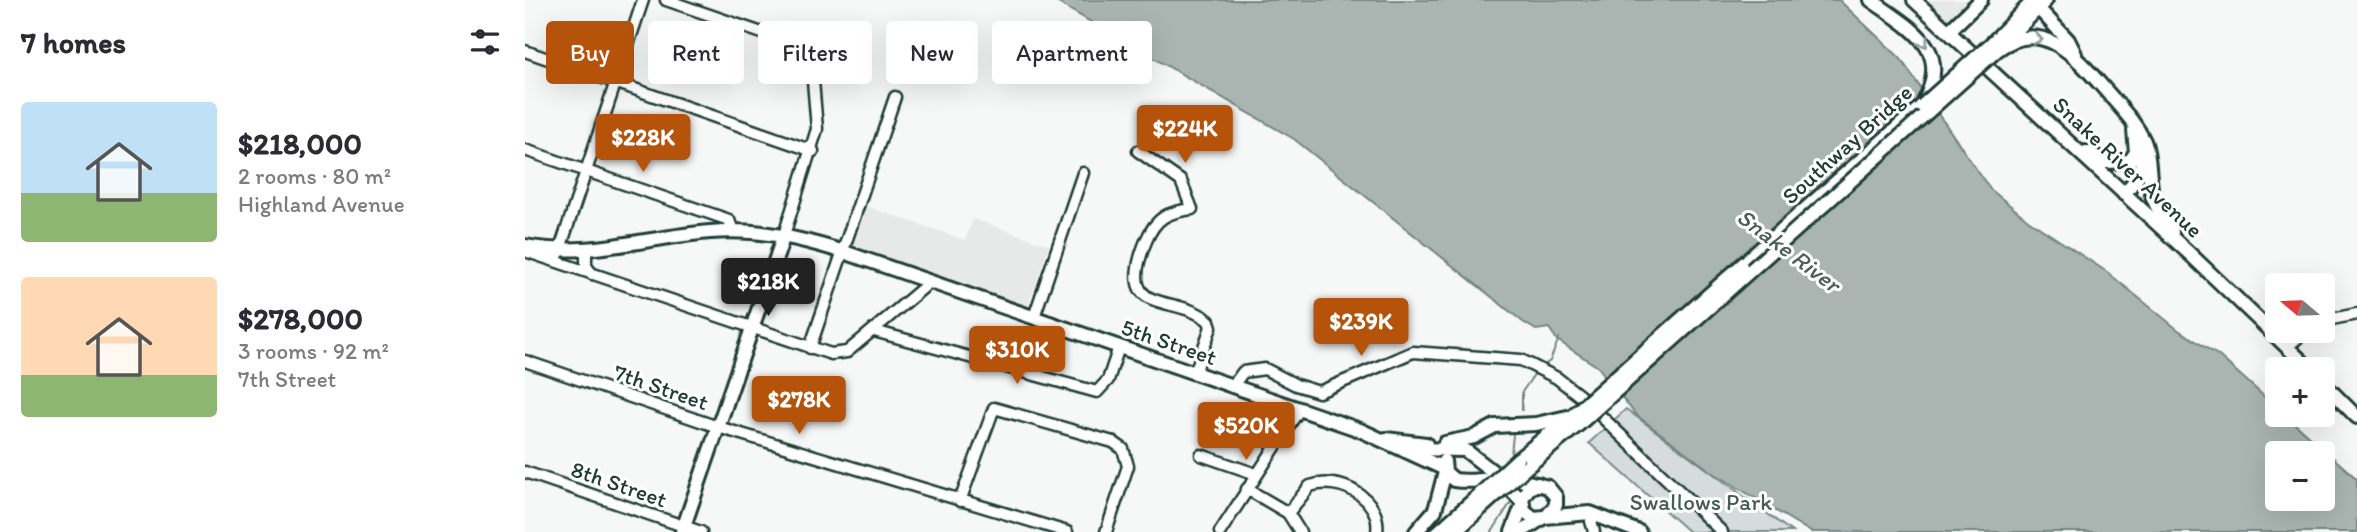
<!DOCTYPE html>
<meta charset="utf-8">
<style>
:root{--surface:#fff;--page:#f7f7f7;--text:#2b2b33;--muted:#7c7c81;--accent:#b45309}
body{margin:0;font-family:Itim,sans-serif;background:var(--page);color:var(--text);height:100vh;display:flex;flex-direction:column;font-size:26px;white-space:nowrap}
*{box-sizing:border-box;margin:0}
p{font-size:23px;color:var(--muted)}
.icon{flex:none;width:38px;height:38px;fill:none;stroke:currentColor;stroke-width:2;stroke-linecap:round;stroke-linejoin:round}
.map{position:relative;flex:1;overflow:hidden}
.side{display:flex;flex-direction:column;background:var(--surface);width:525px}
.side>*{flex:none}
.hud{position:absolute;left:21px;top:21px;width:665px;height:63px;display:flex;gap:14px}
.needle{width:46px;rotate:289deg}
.buttons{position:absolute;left:1740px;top:273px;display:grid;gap:14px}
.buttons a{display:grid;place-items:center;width:70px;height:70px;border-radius:7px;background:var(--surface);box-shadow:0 7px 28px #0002;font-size:35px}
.price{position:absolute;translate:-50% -60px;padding:0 16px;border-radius:7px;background:var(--accent);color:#fff;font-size:23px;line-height:46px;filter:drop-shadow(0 2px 4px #0008)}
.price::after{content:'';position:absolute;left:50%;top:42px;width:21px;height:16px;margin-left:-10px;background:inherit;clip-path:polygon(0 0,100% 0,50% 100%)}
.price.active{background:#222;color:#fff}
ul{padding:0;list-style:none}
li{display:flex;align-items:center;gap:21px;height:175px;padding:0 21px}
li span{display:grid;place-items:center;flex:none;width:196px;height:140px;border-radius:7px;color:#555}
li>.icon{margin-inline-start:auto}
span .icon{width:84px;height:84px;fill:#fffc;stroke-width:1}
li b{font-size:30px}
h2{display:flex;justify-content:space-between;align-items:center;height:84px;padding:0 21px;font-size:30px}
.pill{padding:0 24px;border-radius:7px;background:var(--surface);box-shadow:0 7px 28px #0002;font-size:24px;line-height:63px}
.pill.active{background:var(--accent);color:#fff}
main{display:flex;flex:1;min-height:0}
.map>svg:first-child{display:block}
.built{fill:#e6e9e8}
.green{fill:#d6dcdb;stroke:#7a8c88;stroke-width:2}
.water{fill:#aab5b1;stroke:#72857f;stroke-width:2;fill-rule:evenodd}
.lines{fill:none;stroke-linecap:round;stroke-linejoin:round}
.stream{stroke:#72857f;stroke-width:2}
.minor-casing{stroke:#1f3d34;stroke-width:15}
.major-casing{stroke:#1f3d34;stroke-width:18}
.minor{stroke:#fff;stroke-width:10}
.major{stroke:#fff;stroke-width:12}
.major-bridge-casing{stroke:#1f3d34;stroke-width:18;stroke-linecap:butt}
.major-bridge{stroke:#fff;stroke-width:12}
.oneway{stroke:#8f9e9a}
.labels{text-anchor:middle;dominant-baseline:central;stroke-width:6;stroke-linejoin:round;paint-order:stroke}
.street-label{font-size:23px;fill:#1f3d34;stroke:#fff}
.park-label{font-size:23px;fill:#445d55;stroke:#fff}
.water-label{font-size:24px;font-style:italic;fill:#49615a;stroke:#fff}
</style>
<main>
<section class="side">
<h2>7 homes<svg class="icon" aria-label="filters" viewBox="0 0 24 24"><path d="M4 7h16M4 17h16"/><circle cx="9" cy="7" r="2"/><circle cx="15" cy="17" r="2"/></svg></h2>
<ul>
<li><span style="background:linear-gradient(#bfe0f5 65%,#8fb573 0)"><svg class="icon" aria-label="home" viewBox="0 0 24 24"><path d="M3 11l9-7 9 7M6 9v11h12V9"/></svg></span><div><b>$218,000</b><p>2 rooms · 80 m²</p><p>Highland Avenue</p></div></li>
<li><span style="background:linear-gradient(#ffd9b3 70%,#8fb573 0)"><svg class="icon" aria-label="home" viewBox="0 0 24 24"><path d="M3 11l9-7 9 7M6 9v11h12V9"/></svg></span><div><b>$278,000</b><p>3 rooms · 92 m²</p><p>7th Street</p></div></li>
</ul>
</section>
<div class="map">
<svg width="1832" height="532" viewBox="0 0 1832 532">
<rect width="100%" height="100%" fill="#f6f7f7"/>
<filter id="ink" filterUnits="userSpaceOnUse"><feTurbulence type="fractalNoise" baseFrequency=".0143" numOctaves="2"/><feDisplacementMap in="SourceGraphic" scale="14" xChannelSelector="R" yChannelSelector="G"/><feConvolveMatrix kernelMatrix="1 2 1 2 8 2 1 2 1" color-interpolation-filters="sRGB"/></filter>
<g filter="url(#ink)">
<g class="built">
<polygon points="1400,0 1449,0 1427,22"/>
<polygon points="340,206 440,240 448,219 524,245 502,309 325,248"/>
</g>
<polygon class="green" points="1101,409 1267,532 1164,532 1064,443"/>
<path class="water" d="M528,0h786l61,58 90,131 38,31 79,52 70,57 42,27 58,52v7h8l72,64v53h-546l-99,-60 -76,-57 -38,-48 -41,-27 -8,-12 -13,2 -13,-8 -229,-183zM1752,453h45v46h-45z"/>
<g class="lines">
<g class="stream">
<polyline points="1018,366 1025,361 1034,338"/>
<polyline points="997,410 997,392 1010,373"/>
<polyline points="986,454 988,435"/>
<polyline points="967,532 986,502"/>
</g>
<g class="minor-casing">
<g id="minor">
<polyline points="141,0 272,45 286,57 292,129 259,235"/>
<polyline points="0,51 288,151"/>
<polyline points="0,150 204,220 208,231"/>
<path d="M613,151l43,30 11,28c-24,3 -36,8 -46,32 -32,78 29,51 63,80l2,6 -16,46"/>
<polyline points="0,251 306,354 322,352 405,282"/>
<polyline points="61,251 61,266 67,274"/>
<polyline points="33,255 118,0"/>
<polyline points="509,317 558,173"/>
<polyline points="1797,321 1832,314"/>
<polyline points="349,331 572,392 583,380 594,347"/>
<polyline points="1762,347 1781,331"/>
<polyline points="285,348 370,97"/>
<polyline points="0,361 193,427 542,532"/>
<polyline points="707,387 718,372 740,369 771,385 794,392 888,352 996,360 1032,378 1055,396 1197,532"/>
<polyline points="676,455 731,474"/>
<polyline points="0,472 176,532"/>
<polyline points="722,489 763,513 775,532"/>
<polyline points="435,501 469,408 588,442 598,449 603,466 581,532"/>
<path d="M763,513l22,-27c30,-10 72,12 67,46"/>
<polyline points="695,532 774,410"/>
<polyline points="1069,532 1066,521 1072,515"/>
</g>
</g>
<g class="major-casing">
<g id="major">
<polyline points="1389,0 1666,255 1785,369"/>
<polyline points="1513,8 1543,40 1550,54"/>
<polyline points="1425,30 1456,0"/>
<polyline points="1482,40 1521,0"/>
<polyline points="1467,43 1509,0"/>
<path d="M1472,50c47,-35 81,9 111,43 13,15 27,29 36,48 7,17 4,35 8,53 3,14 13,25 20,38"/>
<polyline points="1561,152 1582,162 1605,161 1611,152 1609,130"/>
<polyline points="1599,194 1612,178 1620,155"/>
<path d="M0,246c64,12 122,-9 185,-14 46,-4 88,6 131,19l519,179 83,38"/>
<path d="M1216,266l181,-160c32,-57 -9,-76 -51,-106"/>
<polyline points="1797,382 1832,417"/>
<polyline points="861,439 901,444"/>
<polyline points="920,443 949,437 970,426 1011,424 1047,416"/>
<polyline points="890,449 940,450 971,474 1023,487 1031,497 1031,505 1021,517"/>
<polyline points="992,460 1044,418"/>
<path d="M919,461l1,11 9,8c32,5 41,-13 68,22"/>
<polyline points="1004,465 1054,424"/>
<polyline points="1013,484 1004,488 997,498 999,510 1008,518 1065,513 1114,532"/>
<polyline points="157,532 259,235"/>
<polyline points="891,532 910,510 920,472"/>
<polyline points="913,532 951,498"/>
<polyline points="930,532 956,508"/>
<polyline points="987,532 997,506"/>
<polyline points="996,532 1016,519"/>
</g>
</g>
<use href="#minor" class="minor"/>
<use href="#major" class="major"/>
<g class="major-bridge-casing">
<g id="major-bridge">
<polyline points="1397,106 1467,43"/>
<polyline points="1047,416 1216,266"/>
<polyline points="1054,424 1472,50"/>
<polyline points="951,498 992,460"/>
<polyline points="956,508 1004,465"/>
</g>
</g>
<use href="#major-bridge" class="major-bridge"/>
</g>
<defs><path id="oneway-chevron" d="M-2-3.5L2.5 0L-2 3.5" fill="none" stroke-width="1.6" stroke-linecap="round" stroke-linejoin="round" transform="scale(1.75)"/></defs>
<g class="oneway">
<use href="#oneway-chevron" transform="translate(1513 39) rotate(11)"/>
<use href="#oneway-chevron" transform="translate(1399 43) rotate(55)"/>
</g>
</g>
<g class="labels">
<g class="street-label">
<text transform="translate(1322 144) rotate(-42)">Southway Bridge</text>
<text transform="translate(1603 167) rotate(43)">Snake River Avenue</text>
<text transform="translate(644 342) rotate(19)">5th Street</text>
<text transform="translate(136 387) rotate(19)">7th Street</text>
<text transform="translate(94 484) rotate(19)">8th Street</text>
</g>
<g class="park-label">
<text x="1176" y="502">Swallows Park</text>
</g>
<g class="water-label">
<text transform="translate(1264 250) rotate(37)">Snake River</text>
</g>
</g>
</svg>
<div class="buttons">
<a><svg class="needle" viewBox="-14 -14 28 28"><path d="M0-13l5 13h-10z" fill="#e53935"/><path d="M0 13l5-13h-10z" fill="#7c7c81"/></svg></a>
<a>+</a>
<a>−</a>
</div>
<b class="price" style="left:660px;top:165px">$224K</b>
<b class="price" style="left:118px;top:174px">$228K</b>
<b class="price active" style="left:243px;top:318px">$218K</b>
<b class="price" style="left:836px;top:358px">$239K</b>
<b class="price" style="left:492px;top:386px">$310K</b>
<b class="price" style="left:274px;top:436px">$278K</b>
<b class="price" style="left:721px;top:462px">$520K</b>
<div class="hud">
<a class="pill active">Buy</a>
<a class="pill">Rent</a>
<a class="pill">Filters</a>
<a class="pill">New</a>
<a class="pill">Apartment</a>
</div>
</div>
</main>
